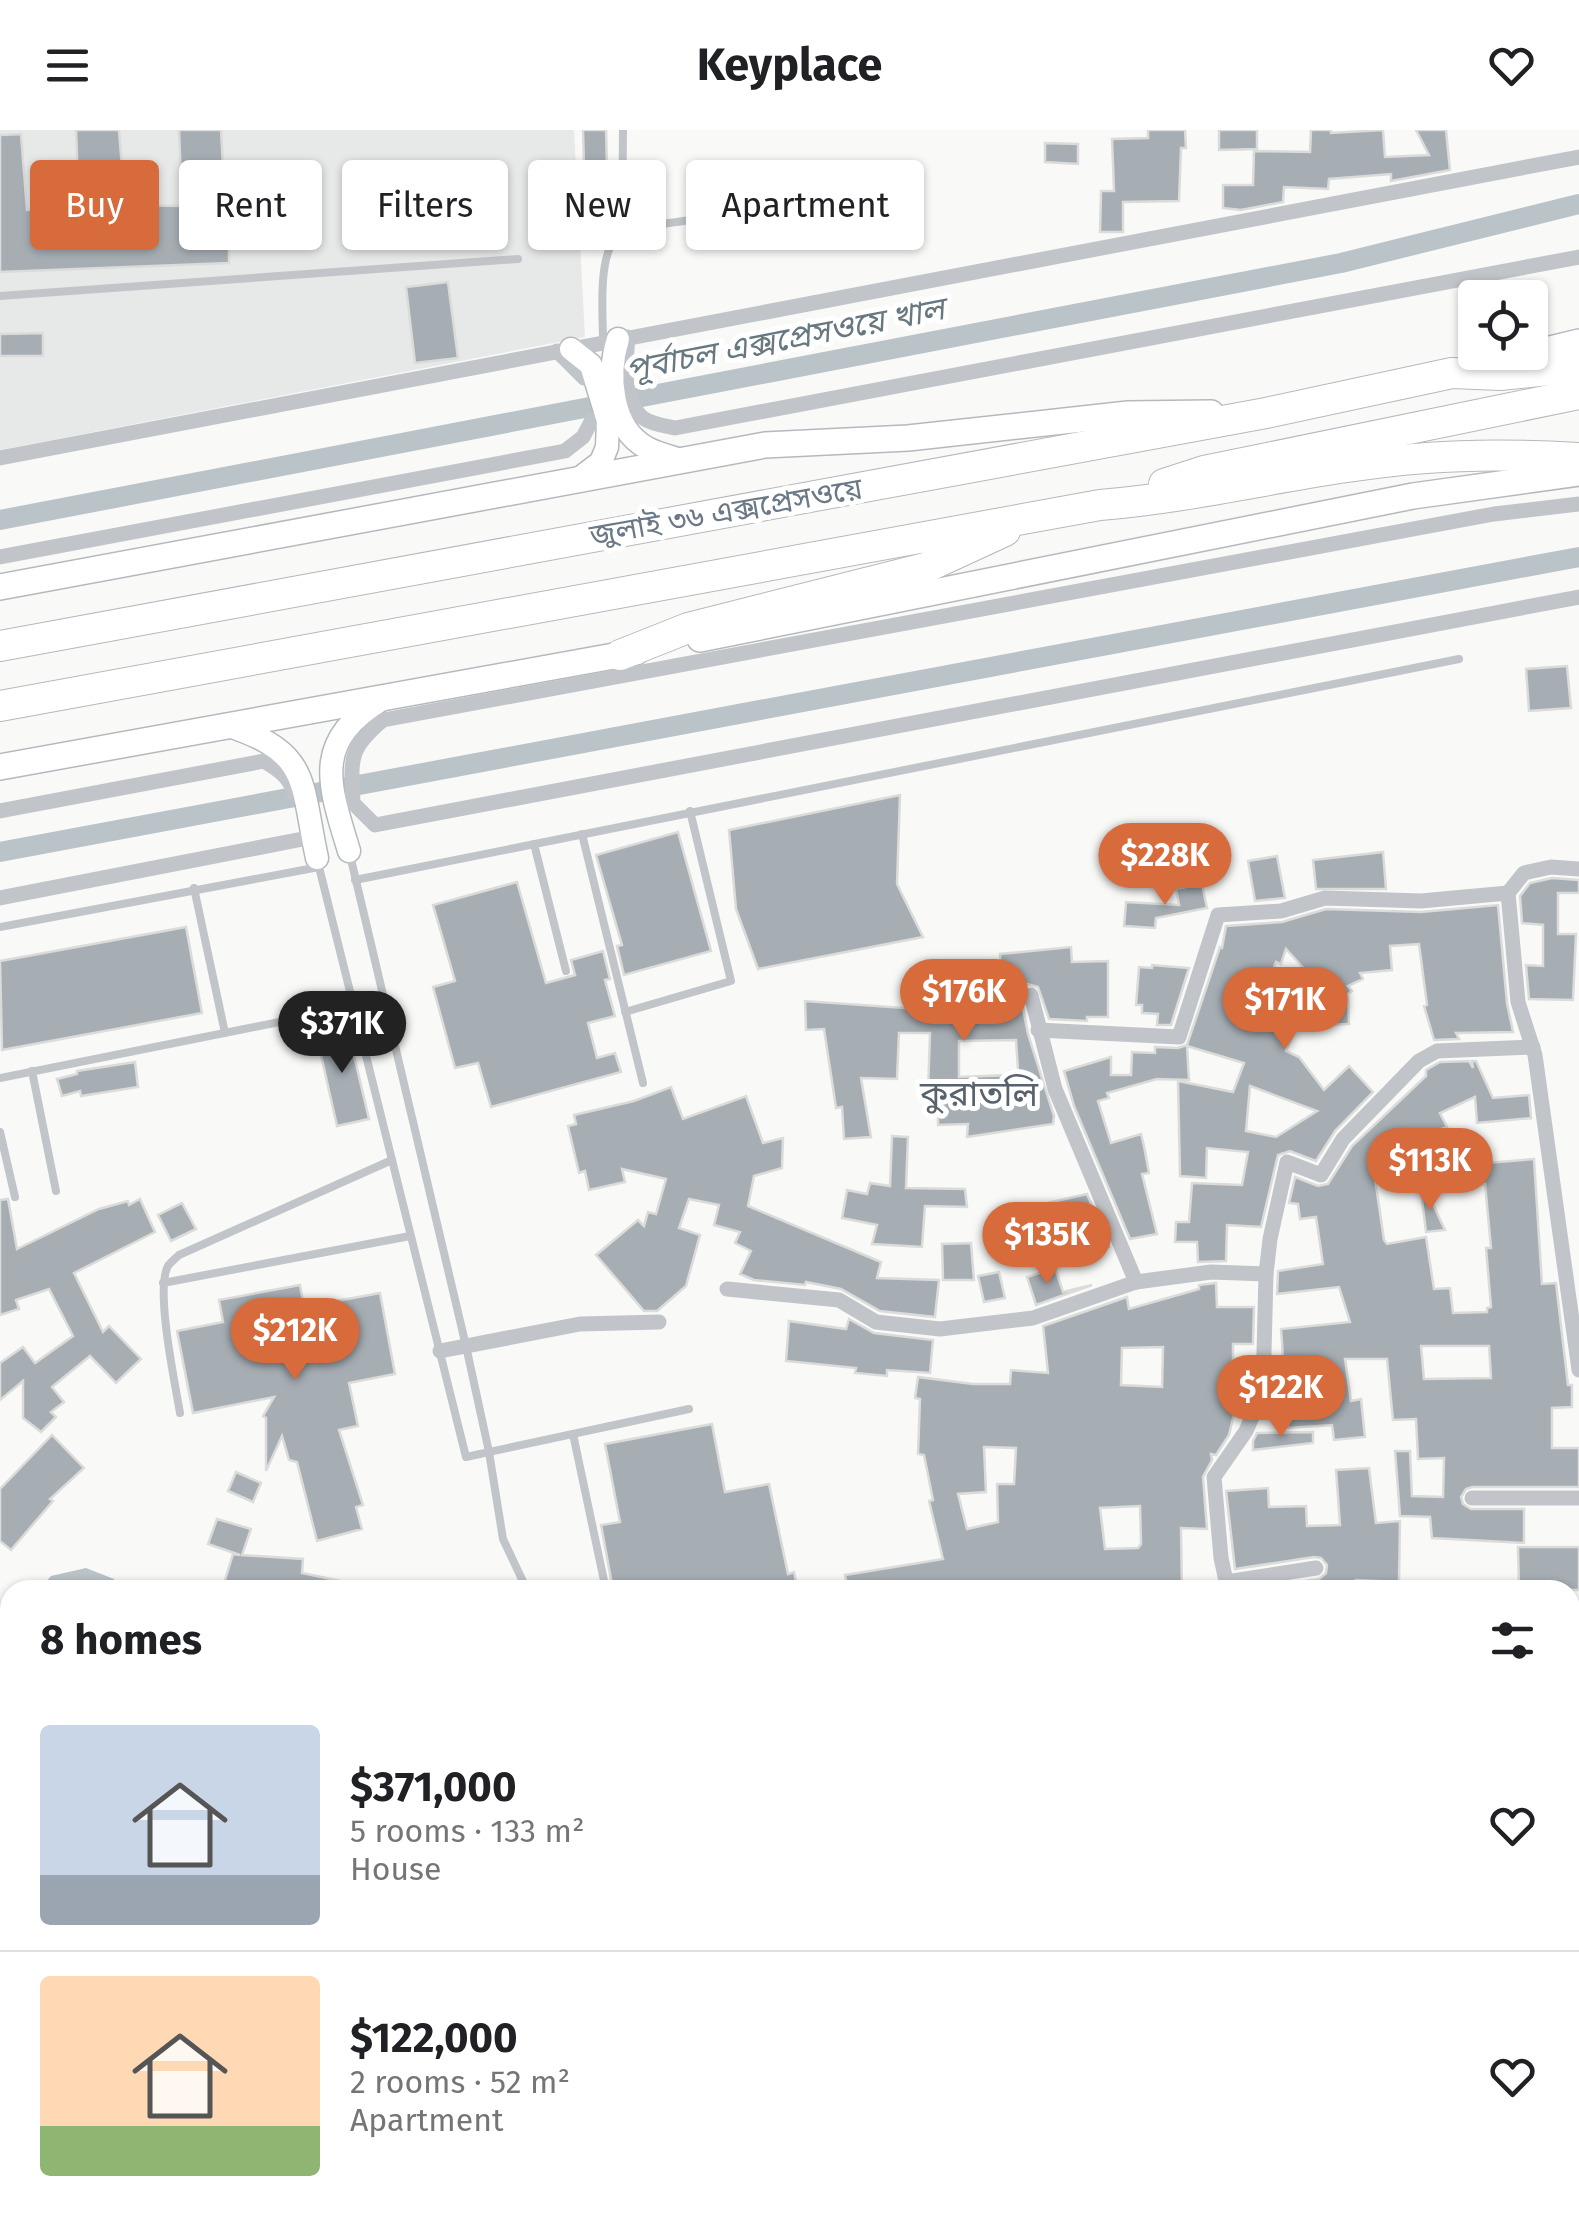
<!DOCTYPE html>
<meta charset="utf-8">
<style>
:root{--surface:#fff;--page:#f6f6f6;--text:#202124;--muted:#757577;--line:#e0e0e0;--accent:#d76b3b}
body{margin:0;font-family:"Fira Sans","Noto Sans Bengali",sans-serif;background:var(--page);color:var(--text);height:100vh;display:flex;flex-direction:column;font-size:38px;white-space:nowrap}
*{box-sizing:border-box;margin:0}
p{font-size:32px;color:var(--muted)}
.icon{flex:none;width:55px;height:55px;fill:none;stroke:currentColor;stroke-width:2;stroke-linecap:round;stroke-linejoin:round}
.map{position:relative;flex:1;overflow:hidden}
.details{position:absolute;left:0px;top:1450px;width:1580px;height:642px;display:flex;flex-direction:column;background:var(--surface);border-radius:30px 30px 0 0;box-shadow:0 2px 8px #0004}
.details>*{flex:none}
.banner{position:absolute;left:30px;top:30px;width:1000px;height:90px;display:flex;gap:20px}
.controls{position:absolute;left:1458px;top:150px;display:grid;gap:20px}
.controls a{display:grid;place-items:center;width:90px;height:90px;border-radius:10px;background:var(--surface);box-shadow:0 2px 8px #0004;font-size:50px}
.price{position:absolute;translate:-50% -85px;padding:0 22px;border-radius:35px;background:var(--accent);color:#fff;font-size:32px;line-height:65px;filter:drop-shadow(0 2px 5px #0008)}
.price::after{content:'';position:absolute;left:50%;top:60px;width:30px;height:22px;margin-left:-15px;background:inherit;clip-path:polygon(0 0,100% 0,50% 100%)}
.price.on{background:#222;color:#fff}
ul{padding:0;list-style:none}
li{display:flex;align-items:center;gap:30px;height:250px;padding:0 40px}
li+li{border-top:2px solid var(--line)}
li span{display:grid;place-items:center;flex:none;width:280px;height:200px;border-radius:10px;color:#555}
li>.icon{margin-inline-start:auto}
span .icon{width:120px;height:120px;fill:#fffc;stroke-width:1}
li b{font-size:42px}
h2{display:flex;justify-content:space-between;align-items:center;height:120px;padding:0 40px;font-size:42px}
.pill{padding:0 35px;border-radius:10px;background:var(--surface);box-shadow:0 2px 8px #0004;font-size:35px;line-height:90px}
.pill.on{background:var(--accent);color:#fff}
header{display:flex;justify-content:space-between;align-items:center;height:130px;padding:0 40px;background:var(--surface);font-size:45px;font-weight:700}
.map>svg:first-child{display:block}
.built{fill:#e7e9e8}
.water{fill:#bac3c8}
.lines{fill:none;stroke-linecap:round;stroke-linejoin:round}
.canal{stroke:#bac3c8;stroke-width:20}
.building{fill:#a6aeb4;stroke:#dbdcda;stroke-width:2.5;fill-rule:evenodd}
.secondary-casing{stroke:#b4b9be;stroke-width:25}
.primary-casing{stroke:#b5b9bd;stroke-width:28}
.highway-casing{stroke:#b5b8bc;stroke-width:32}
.lane{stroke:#c1c5c9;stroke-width:8}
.street{stroke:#c1c5c9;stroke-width:15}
.secondary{stroke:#fff;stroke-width:22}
.primary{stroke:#fff;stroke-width:25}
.highway{stroke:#fff;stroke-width:30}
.labels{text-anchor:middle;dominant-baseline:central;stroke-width:10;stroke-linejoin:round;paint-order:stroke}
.street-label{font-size:30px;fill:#6b7886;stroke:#fff}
.water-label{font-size:32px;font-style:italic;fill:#677881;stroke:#fff}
.quarter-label{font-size:35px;fill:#58626c;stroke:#fff}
</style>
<header><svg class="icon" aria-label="menu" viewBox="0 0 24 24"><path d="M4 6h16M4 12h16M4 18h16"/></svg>Keyplace<svg class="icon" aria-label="heart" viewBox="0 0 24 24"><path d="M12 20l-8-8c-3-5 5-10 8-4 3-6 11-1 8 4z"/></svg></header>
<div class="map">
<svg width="1579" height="2092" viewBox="0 0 1579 2092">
<rect width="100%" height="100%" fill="#f9faf8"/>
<polygon class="built" points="0,0 574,0 585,207 0,320"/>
<polygon class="water" points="86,1438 114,1449 119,1460 39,1460 51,1446"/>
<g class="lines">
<g class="canal">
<polyline points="0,390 1341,133 1579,74"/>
<polyline points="0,722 1579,427"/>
</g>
</g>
<g class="building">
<polygon points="76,0 119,0 125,75 182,76 179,0 221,0 225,73 247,73 249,95 229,100 229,133 0,142 0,5 21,4 27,80 79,76"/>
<polygon points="583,0 606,0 607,36 584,37"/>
<polygon points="1148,0 1185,0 1186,18 1181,18 1179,71 1123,72 1123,102 1100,102 1101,61 1114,61 1112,9 1148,8"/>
<polygon points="1219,0 1257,0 1257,19 1219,20"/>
<polygon points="1311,0 1331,0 1331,3 1383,0 1385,27 1429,25 1416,0 1446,0 1450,40 1391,51 1391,44 1329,49 1328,59 1284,57 1283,72 1241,80 1223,78 1223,55 1253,55 1254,21 1310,22"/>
<polygon points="1045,13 1078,14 1078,34 1045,32"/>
<polygon points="448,152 458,228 415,233 406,157"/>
<polygon points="43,203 43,226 0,226 0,204"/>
<polygon points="1567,536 1571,578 1529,581 1526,539"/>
<polygon points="900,665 897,754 923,807 758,839 736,779 729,700"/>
<polygon points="678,702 711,821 624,845 617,816 622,815 596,725"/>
<polygon points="1383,722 1386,759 1316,759 1313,730"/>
<polygon points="1277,726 1285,768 1255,771 1248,731"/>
<polygon points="1552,748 1579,750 1579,763 1558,763 1558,804 1576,804 1573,870 1529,869 1526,835 1543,836 1543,795 1522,793 1520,766 1530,753"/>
<polygon points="517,752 546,853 575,845 571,830 603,821 610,849 605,850 615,886 588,893 597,928 615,923 621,942 491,977 478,933 455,938 433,857 455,851 433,775"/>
<polygon points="1202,754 1207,778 1156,788 1155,798 1124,796 1126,772 1179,775 1176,759"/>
<path d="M1498,775l9,98 6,29 -57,1 3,6 -25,1 -10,-34 3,-1 -8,-61 -29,2 2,24 -32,3 3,6 -15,7 4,5 -4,3 1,30 -25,1 -1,-39 -27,43 -10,22 13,6 25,33 25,-24 24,26 -38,39 -19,30 -26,-10 -12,4 -17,72 -34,-2 -1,36 -28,1 -1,-20h-22l1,-20h13l3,-39 50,2 6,-33 -41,-4 -1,30 -26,-2 -2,-95 55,11 11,-29 -57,-17 2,34 -32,-1 -50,14 2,5 -11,3 13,42 30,-9 3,12 5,27 -7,1 15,60 -27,5 -56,-133 -10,-35 47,-14v18h20l1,-23 23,1v-6l23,1 9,-3 33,-98 2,1 4,-22 56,-4 44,-13 95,3zM1286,819l22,24 9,3 -60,55 14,-40 -5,-3 10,-26 5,2zM1250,956l67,25 -41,26 -30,-6z"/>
<polygon points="186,797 202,883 2,920 0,831"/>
<path d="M1071,817l1,15 36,-1v56h-21v4l-38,-2 -11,-32 -11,-3 -7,9 8,41 26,82 -1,8 -86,13 1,-13 -30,1v-33h-10l2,-59h-31l-2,46 -36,-1 10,59 -27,2 -2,-32 -6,1 -12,-79 -18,1 -1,-29 114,8 1,-12 82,-6 -2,-37zM1016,910l2,30 -9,1 1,4 -51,2v-36z"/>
<polygon points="1152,835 1189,838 1171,895 1157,895 1158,884 1142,883 1142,875 1136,875 1139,837 1152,838"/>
<polygon points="347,896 369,989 337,996 316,903"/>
<path d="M1469,931l4,7 -1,-7h4l17,37 36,-3 2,23 -54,5 -2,-26 -35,16 7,14 -43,15 8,18 -39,5 11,75 3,4 39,-7 8,52 16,-1 3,25 34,-1v-4l4,-1 -5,-59h5l-6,-64 -35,5 -7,-51 28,-4 4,30 59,-5 8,125 14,-1 12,102h4v22l-20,1v40h27v39h-107l-6,2 -5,8 2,7 8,5h53v34l-92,-5 -2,-21 -30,-1 -5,-65h15l2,45 31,1 1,-39 -26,1 -2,-40 -23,1 -6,-61h-42l6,42 10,-2 4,38 -31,3 -2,-15 -44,3 -7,-99 69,-7 -11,-35 -62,7 1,-23 45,-7 -7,-47 -16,2 -2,-15 -9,-1 6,-26 23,9 10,-2 24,-38 74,-70v-6l14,-8zM1421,1216h68l2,32 -67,1z"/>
<polygon points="135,932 138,957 81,966 80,961 62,966 57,949 77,944 77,941"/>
<polygon points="671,957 683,989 746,966 763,1013 783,1008 782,1038 754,1046 748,1076 881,1132 877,1148 939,1150 935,1187 880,1181 841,1159 806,1152 805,1155 754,1150 740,1144 751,1121 735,1113 740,1102 714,1095 719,1075 689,1069 679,1098 700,1105 686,1156 657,1181 644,1181 596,1125 638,1090 644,1096 648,1082 656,1084 666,1049 622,1039 625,1052 589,1060 585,1041 579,1043 568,996 576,994 574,985 634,971"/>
<polygon points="892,1006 908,1007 906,1058 965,1059 967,1077 925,1076 922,1117 872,1114 877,1095 842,1088 847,1060 867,1064 870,1053 890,1056"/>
<polygon points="1423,1053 1445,1100 1426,1102 1420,1054"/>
<polygon points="1087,1064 1109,1117 1093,1121 1091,1111 1054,1120 1043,1074"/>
<polygon points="8,1069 17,1119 99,1079 128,1071 129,1075 140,1069 155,1102 74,1143 103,1202 109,1196 141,1229 116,1253 90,1226 52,1257 64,1272 51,1282 56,1287 41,1302 23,1288 23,1251 0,1270 0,1233 23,1217 35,1233 73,1206 49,1159 16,1170 19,1179 0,1185 0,1070"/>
<polygon points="182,1073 196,1099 171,1111 158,1085"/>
<polygon points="971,1113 974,1150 943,1150 942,1114"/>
<polygon points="1055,1138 1063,1162 1092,1155 1036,1175 1027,1147"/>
<polygon points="999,1142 1005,1168 984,1172 978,1146"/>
<path d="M1216,1153l1,24h37l-1,37h-20v48l6,1 -10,42 -13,20 -5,-1 1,6 -9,17 4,52 -26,-1 1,62h-227l-2,-6 -36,6h-69l-3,-15 98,-16 -14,-58 4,-1 -9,-45 -6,-1 2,-55 -5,-1 3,-21 55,7h37l1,-14 37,3 -5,-47 84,-29 2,12 70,-20v-4zM1163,1217l-1,40 -41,-2 1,-37zM984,1317l32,1 -2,36h-17l1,38 -31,7 -9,-35 28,-2zM1140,1376l1,38 -3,4 -33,1 -5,-41z"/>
<polygon points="300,1155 304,1177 380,1163 395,1244 349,1253 358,1296 339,1300 363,1375 356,1377 362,1399 317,1411 297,1332 289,1330 282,1306 266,1341 266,1288 263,1286 274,1267 193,1283 177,1201 223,1192 219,1170"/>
<polygon points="849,1189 874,1203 933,1210 930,1243 887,1240 887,1246 855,1243 856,1238 786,1231 789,1191 846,1199"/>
<polygon points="712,1294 725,1362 769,1354 788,1444 794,1442 798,1460 613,1460 601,1395 620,1392 605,1314"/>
<polygon points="1313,1302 1313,1313 1253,1320 1253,1311 1257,1303"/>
<polygon points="52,1305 84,1338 50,1369 53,1371 11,1420 0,1411 0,1359"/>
<polygon points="1369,1338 1376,1393 1400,1391 1399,1452 1356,1450 1357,1460 1248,1460 1319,1449 1326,1443 1327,1435 1321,1428 1314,1427 1235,1439 1226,1361 1268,1358 1269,1377 1306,1376 1307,1396 1340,1395 1336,1340"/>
<polygon points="236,1342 261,1353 253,1372 228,1361"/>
<polygon points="217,1389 251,1399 242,1425 303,1429 302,1443 350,1453 349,1460 222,1460 233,1424 240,1425 208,1414"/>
<polygon points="1518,1417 1579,1417 1579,1460 1519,1460"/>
</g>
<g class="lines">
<g class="secondary-casing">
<g id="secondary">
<path d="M618,209c-11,35 -8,89 29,109 9,5 21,8 31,11"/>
<polyline points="571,219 591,235 608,291 607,317 601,332 580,348"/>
<path d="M226,595c85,28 74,54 91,133"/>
<path d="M349,721c-21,-69 -37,-110 35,-153"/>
<polyline points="1570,1803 1579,1800"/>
<polyline points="0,2022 10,2024"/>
<polyline points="234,2082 269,2092"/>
<polyline points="1099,2092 1113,2082"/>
</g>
</g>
<g class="primary-casing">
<g id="primary">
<polyline points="1471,238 1579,212"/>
<polyline points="0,457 765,315 908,308 1128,284 1211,283"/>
<polyline points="700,509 1413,366 1579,343"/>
<polyline points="0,637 636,522"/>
</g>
</g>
<g class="highway-casing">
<g id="highway">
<polyline points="1164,354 1204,341 1579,264"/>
<polyline points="0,516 1266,283 1452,243 1500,245 1579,237"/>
<polyline points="620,525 688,498 925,438 1005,401"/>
<path d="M0,576l1100,-201c109,-9 216,-39 326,-47 51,-4 102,-3 153,0"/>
</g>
</g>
<g class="lane">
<polyline points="622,107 623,0"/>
<polyline points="0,166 518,129"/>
<path d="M603,212c0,-25 -5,-81 11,-101 13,-16 77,-20 99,-24"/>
<polyline points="582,704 643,953"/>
<polyline points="534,714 566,841"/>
<polyline points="350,725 466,1216 489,1322 503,1409 527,1460"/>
<polyline points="318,733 466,1327 689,1279"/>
<polyline points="355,750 1459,529"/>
<polyline points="194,758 225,903"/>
<polyline points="0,797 319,737"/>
<polyline points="625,882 731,851 690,681"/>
<polyline points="32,941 56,1061"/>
<polyline points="0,948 354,877"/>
<polyline points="0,1002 15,1067"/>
<polyline points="163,1153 410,1106"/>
<path d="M180,1283c-5,-30 -25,-124 -12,-147 1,-2 9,-9 11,-11l213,-95"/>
<polyline points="573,1304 606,1460"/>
</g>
<g class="street">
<path d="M628,207c-2,24 -7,62 15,81 8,6 22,8 32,10l904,-171"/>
<polyline points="557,221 584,248"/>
<polyline points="0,328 1579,27"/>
<path d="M1579,374l-85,10 -1111,206c-35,29 -32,39 -30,83l22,22 1204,-228"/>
<polyline points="0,427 565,321 583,307 592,290"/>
<path d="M0,681l264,-50c15,9 27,17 31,35"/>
<polyline points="1508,763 1518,872 1535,925 1579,1240"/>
<polyline points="0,768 313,707"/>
<polyline points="1031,865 1055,959 1136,1152"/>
<polyline points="1038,900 1179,907 1218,785 1281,781 1325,768 1421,771 1508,763 1524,743 1551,737 1579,739"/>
<polyline points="727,1159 839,1170 876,1192 940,1199 1033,1188 1136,1152 1211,1142 1266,1144"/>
<polyline points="440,1221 580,1194 659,1192"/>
<polyline points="1472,1368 1579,1368"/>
<polyline points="1226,1452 1316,1438"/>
<polyline points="1228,1460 1221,1428 1214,1347 1246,1301 1263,1261 1266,1144 1270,1109 1287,1032 1321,1045 1343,1009 1419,931 1437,921 1533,917"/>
<polyline points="1570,1497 1579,1484"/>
<polyline points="1570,1896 1579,1922"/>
<polyline points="848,2082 852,2092"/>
<polyline points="1027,2082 1030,2092"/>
<polyline points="1350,2082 1352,2092"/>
<polyline points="290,2092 291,2082"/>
<polyline points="536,2092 536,2082"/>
</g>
<use href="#secondary" class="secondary"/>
<use href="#primary" class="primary"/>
<use href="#highway" class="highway"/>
</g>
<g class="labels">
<g class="street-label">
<text transform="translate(726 382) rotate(-10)">জুলাই ৩৬ এক্সপ্রেসওয়ে</text>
</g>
<g class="water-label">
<text transform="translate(785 209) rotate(-11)">পূর্বাচল এক্সপ্রেসওয়ে খাল</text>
</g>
<g class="quarter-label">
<text x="979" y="964">কুরাতলি</text>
</g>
</g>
</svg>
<div class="controls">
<a><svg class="icon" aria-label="locate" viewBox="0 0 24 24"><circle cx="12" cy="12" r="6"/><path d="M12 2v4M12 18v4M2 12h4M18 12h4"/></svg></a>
</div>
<b class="price" style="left:1165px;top:778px">$228K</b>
<b class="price" style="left:964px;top:914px">$176K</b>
<b class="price" style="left:1285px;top:922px">$171K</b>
<b class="price on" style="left:342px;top:946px">$371K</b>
<b class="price" style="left:1430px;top:1083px">$113K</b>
<b class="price" style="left:1047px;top:1157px">$135K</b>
<b class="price" style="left:295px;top:1253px">$212K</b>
<b class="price" style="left:1281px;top:1310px">$122K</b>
<div class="banner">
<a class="pill on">Buy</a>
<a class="pill">Rent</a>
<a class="pill">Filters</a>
<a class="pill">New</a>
<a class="pill">Apartment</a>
</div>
<section class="details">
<h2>8 homes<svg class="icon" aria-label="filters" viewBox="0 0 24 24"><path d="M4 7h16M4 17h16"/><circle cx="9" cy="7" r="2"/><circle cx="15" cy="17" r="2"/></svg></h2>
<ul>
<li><span style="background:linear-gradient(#c9d6e8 75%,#9aa5b1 0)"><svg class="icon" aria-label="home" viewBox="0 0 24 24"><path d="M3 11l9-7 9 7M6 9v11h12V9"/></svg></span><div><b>$371,000</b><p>5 rooms · 133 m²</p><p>House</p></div><svg class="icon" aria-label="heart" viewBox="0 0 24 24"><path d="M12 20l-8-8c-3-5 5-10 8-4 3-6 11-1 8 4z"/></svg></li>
<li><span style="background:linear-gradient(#ffd9b3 75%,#8fb573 0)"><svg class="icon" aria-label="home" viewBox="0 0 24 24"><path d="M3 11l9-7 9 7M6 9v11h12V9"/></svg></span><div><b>$122,000</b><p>2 rooms · 52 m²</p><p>Apartment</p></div><svg class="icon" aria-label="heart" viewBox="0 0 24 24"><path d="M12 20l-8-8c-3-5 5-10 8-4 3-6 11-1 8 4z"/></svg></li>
</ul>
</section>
</div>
